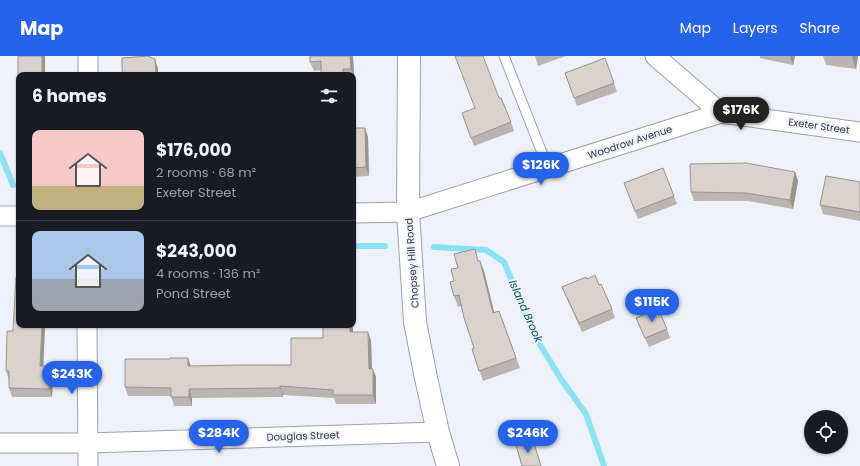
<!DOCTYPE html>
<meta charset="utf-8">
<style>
:root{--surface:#171b24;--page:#20242c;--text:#f1f3f6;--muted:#9ea1a6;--line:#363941;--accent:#2563eb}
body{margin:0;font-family:Poppins,sans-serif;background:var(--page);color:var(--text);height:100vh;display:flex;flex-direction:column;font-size:15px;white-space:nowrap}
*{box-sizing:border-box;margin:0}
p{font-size:13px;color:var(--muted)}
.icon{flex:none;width:22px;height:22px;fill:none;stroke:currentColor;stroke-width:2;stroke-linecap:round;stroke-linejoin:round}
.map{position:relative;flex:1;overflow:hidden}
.side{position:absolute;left:16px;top:16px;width:340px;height:256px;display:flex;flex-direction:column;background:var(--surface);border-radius:8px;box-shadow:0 1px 3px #0004}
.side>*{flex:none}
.buttons{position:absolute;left:804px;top:354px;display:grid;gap:8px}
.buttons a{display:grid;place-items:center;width:44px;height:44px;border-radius:50%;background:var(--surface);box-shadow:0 1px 3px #0004;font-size:20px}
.price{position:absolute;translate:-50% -34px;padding:0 9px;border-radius:14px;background:var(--accent);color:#fff;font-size:13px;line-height:26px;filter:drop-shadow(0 1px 2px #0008)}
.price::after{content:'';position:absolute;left:50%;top:24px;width:12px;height:9px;margin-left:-6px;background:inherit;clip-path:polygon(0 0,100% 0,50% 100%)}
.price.active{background:#222;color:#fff}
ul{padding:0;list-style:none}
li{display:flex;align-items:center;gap:12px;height:100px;padding:0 16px}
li+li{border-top:1px solid var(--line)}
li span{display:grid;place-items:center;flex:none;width:112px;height:80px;border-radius:8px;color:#555}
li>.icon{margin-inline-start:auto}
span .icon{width:48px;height:48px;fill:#fffc;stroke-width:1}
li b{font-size:17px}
h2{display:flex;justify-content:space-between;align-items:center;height:48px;padding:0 16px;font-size:17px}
header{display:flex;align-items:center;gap:24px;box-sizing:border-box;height:56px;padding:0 20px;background:var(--accent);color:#fff}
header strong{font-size:19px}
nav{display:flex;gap:22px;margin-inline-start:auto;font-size:14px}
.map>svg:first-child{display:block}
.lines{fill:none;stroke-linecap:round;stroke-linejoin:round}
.stream{stroke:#8ae2f5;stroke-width:6}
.lane-casing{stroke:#9ea1a9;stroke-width:11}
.street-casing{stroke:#9ea1a9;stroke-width:21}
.secondary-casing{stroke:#9ea1a9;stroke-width:24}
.lane{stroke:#fff;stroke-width:9}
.street{stroke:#fff;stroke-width:19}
.secondary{stroke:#fff;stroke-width:22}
.wall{fill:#bbb5af}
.shaded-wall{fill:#98948f}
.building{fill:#d9d3cc;stroke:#98948f}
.labels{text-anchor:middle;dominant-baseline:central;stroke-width:4;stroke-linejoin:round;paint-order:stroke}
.street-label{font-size:10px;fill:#37383b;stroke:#eef1f9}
.water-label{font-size:11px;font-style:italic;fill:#005360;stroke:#eef1f9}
</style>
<header>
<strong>Map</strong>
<nav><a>Map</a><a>Layers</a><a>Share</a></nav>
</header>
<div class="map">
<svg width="860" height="410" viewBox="0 0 860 410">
<rect width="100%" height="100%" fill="#eef1f9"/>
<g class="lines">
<g class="stream">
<polyline points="0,97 13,129"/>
<polyline points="353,190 385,190"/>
<polyline points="434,191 486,194 504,206 536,282 561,323 586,358 604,410"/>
</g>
<g class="lane-casing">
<polyline id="lane" points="504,0 548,112"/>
</g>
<g class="street-casing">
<g id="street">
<polyline points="88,0 88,19"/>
<polyline points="655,0 721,57 860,76"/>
<polyline points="353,157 408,156 721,57"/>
<polyline points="0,160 19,160"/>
<polyline points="87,269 88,410"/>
<polyline points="0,387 88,387 438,376"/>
</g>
</g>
<g class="secondary-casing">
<polyline id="secondary" points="409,0 408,156 415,266 426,322 438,376 448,410"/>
</g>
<use href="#lane" class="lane"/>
<use href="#street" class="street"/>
<use href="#secondary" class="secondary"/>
</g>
<g class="wall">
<polygon points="310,0 353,0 354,22 353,22 353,19 321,19 321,14 314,15 310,6"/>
<polygon points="535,0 566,0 538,10"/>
<polygon points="760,0 795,0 793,9 760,2"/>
<polygon points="823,0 858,0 856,13 826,9"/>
<polygon points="605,2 617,36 577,50 565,17"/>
<polygon points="499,42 511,66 514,75 474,90 465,66 474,52"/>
<polygon points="353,72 368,81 369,120 353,121"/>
<polygon points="663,112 677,148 638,163 624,127"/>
<polygon points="795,116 798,125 793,153 748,145 694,145 691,136"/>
<polygon points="860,126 860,165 823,158 820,149"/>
<polygon points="479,205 484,215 494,256 499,255 520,312 483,325 472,293 474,292 461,250 458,251 454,240 454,225 458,212"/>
<polygon points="587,223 599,229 612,253 615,262 582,276 565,239 562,231"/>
<polygon points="636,262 667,273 670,282 649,291 639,270"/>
<polygon points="19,269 45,269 43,310 49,310 53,319 52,341 12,341 9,332 9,324 6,315 13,275"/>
<polygon points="323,269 353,269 353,276 371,284 372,313 376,321 376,348 336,348 334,342 283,339 283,341 192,342 192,350 174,350 171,340 128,340 125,331 170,303 188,302 190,310 291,309 323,282"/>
</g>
<g class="shaded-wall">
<rect x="42" y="0" width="3" height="19"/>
<polygon points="350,0 353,0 354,22 351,13"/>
<polygon points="790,0 795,0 793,9 790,1"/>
<polygon points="852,0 858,0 856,13 852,1"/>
<polygon points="155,3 158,12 158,19 156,19"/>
<polygon points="365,72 368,81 369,120 366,111"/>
<polygon points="795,116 798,125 793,153 790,144"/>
<polygon points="480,205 484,215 497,268 493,257"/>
<polygon points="42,269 45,269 43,319 40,310"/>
<polygon points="350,269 353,269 353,285 350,276"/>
<polygon points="368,276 371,284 372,321 369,313"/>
<polygon points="188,302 191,311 188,310"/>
<polygon points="49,310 53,319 52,341 49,333"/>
<polygon points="373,313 376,321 376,348 373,339"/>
<polygon points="280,330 283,339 283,341 280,332"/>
<polygon points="189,333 192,342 192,350 189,341"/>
</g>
<g class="building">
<polygon points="18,0 42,0 42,19 19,19 19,97 18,97 19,47 18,47"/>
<polygon points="148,0 155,3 156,19 123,19 122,13 122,2"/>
<polygon points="310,0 350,0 351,13 343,13 343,19 321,19 321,5 310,6"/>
<polygon points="455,0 483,0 499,42 501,42 511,66 471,82 462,57 475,52"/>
<polygon points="605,2 614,27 574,42 565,17"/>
<polygon points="353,72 365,72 366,111 353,112"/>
<polygon points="746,107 795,116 790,144 745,137 691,136 690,108"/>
<polygon points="663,112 674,140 635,155 624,127"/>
<polygon points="826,120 860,126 860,156 820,149"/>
<polygon points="475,193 478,205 480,205 493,257 499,255 516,302 479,315 472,293 474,292 464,262 459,239 454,240 450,226 454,225 451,213 458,212 454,198"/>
<polygon points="595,219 599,229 601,228 612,253 579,267 562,231 586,221 587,223"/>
<polygon points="16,221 19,221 19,269 42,269 40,310 49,310 49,333 9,332 9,315 6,315 7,275 13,275"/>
<polygon points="658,252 667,273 645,282 636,262"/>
<polygon points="323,269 350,269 350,276 368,276 369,313 373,313 373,339 333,339 333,334 280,330 280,332 189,333 189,341 171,341 171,332 125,331 125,303 170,303 170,302 188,302 188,310 236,309 291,309 291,282 323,282"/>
<polygon points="533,384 541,410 522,410 516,389"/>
</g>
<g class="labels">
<g class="street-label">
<text transform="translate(819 70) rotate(8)">Exeter Street</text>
<text transform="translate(630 86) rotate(-18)">Woodrow Avenue</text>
<text transform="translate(412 207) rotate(-94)">Chopsey Hill Road</text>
<text transform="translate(303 380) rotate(-2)">Douglas Street</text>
</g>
<g class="water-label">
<text transform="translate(526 255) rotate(66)">Island Brook</text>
</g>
</g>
</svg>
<div class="buttons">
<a><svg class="icon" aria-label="locate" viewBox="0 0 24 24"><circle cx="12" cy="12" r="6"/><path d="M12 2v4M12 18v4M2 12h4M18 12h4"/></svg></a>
</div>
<b class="price active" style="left:741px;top:75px">$176K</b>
<b class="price" style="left:541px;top:130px">$126K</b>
<b class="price" style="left:652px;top:267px">$115K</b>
<b class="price" style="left:72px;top:339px">$243K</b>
<b class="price" style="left:219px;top:398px">$284K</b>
<b class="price" style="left:528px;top:398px">$246K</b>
<section class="side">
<h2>6 homes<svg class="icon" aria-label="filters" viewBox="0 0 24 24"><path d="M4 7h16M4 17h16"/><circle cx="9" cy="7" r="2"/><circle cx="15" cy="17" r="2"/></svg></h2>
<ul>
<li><span style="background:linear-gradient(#f6c9c9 70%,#c2b280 0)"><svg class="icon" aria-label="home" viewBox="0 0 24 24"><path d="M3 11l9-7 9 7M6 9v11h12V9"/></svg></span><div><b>$176,000</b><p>2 rooms · 68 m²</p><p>Exeter Street</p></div></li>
<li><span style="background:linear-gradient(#a9c7e8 60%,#9aa5b1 0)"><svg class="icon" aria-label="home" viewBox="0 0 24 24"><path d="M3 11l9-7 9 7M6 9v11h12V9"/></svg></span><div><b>$243,000</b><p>4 rooms · 136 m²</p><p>Pond Street</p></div></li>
</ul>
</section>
</div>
